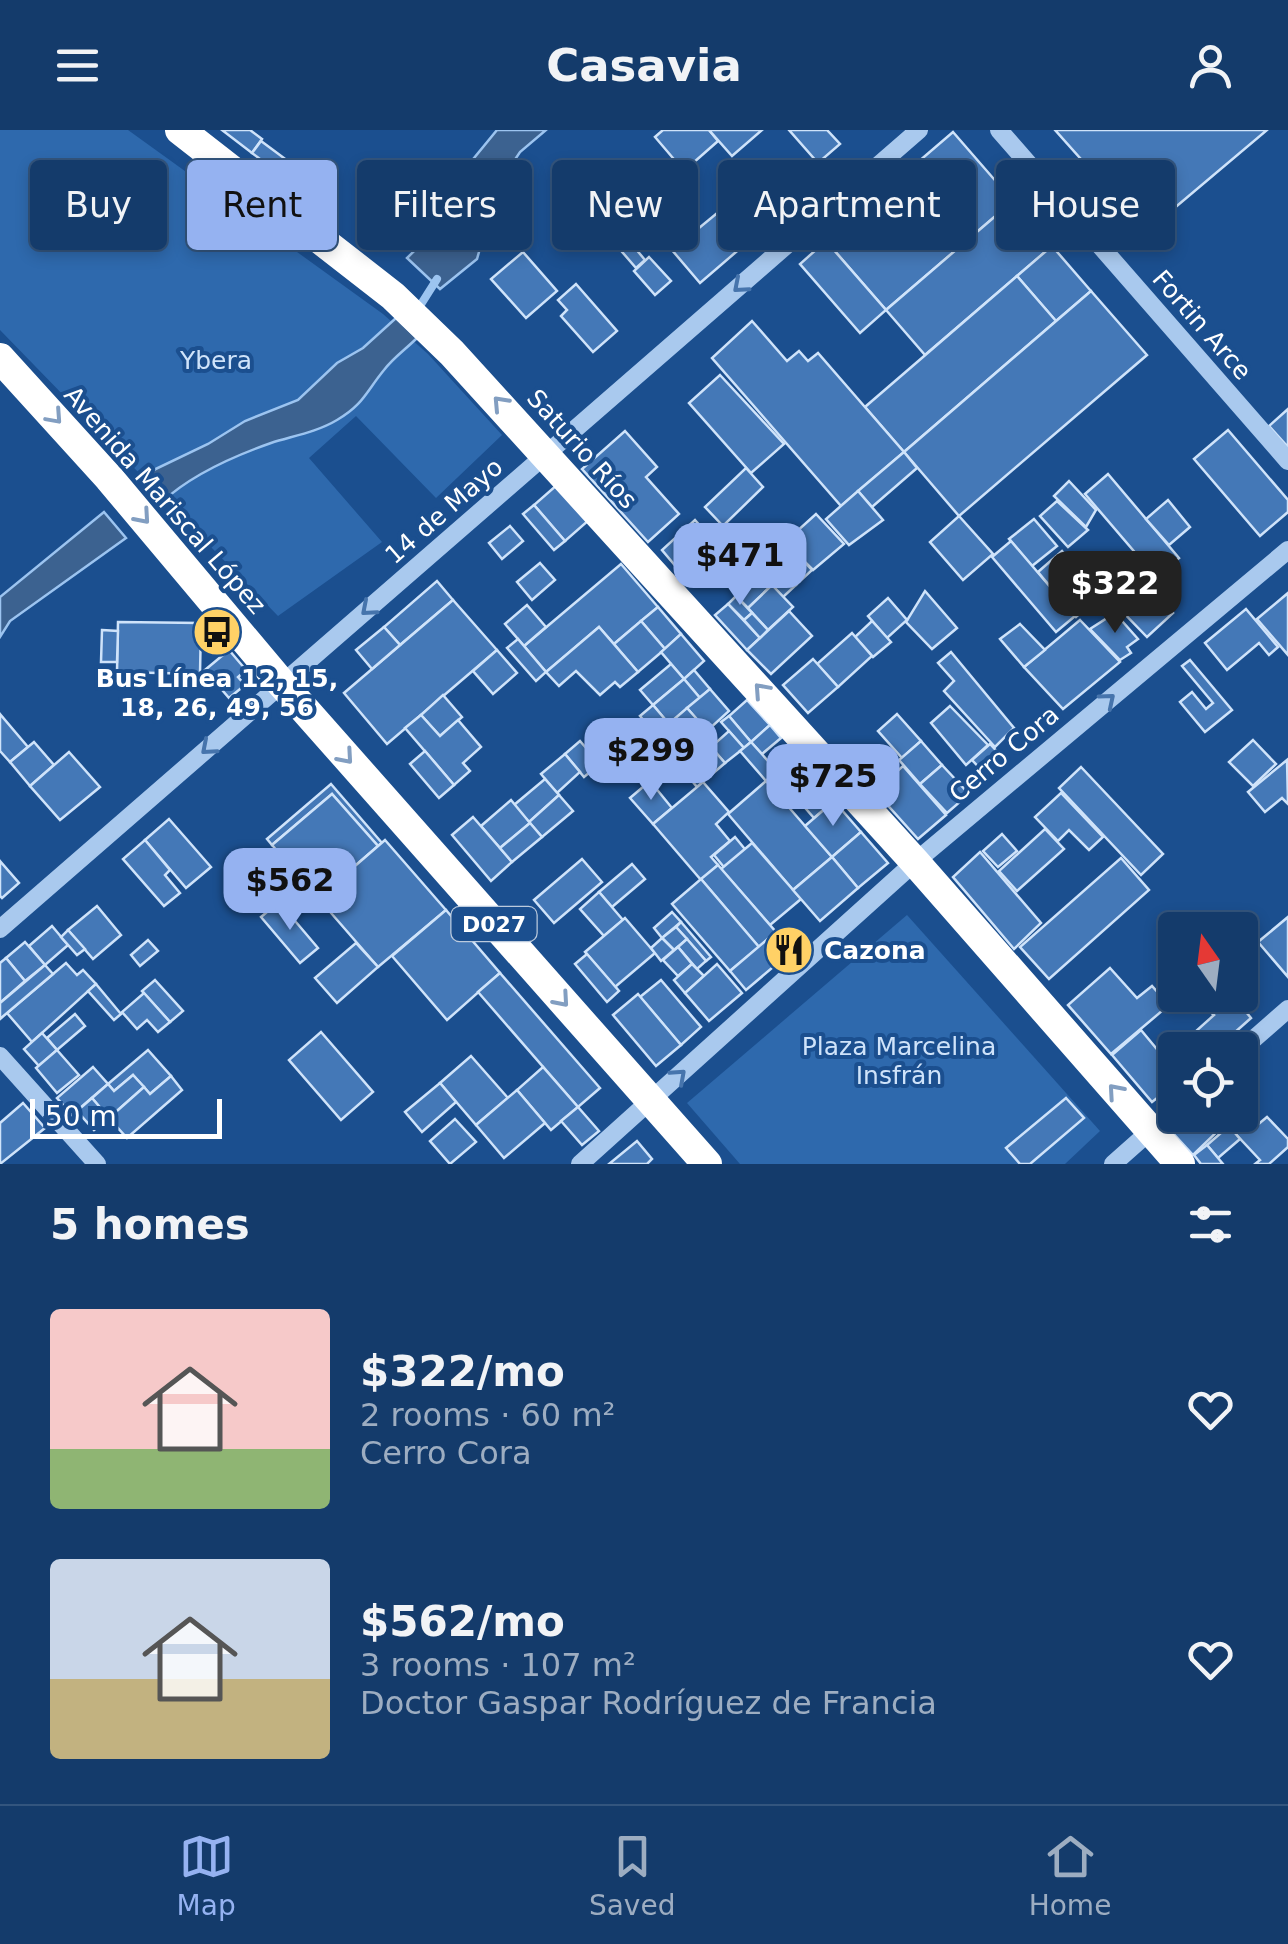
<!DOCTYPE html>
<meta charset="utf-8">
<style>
:root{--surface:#143b6b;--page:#214673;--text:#f1f3f6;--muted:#9dadc1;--line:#33557e;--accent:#95b2f1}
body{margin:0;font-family:"DejaVu Sans",sans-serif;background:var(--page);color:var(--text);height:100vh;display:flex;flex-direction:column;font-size:38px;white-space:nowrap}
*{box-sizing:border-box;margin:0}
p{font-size:32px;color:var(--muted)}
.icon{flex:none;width:55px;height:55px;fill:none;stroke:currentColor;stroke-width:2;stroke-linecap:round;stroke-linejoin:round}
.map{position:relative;height:1034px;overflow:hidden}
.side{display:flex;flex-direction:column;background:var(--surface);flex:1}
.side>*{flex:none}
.banner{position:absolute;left:30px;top:30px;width:1230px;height:90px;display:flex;gap:20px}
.needle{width:65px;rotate:346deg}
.fabs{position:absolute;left:1158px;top:782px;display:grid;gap:20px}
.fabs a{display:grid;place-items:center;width:100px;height:100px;border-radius:10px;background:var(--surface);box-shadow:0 5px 15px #0003,0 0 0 2px var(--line);font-size:50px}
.scale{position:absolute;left:30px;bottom:25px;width:192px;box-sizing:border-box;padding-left:10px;border:5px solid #fff;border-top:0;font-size:28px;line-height:35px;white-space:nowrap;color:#fff;-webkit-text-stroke:8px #1b4f8f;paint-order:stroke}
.price{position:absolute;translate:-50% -85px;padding:0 22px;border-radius:20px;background:var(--accent);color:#111;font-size:32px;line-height:65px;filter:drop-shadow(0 2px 5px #0008)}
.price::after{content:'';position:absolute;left:50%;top:60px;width:30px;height:22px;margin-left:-15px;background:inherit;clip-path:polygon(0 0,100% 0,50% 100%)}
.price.on{background:#222;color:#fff}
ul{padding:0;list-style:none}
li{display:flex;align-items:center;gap:30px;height:250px;padding:0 50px}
li span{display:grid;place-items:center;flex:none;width:280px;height:200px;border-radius:10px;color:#555}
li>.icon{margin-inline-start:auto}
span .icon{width:120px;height:120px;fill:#fffc;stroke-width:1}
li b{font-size:42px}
h2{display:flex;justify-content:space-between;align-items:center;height:120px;padding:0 50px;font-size:42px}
.tag{padding:0 35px;border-radius:10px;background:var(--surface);box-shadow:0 5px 15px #0003,0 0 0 2px var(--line);font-size:35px;line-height:90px}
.tag.on{background:var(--accent);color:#111}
header{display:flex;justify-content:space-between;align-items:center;height:130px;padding:0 50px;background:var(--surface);font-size:45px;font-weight:700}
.tabs{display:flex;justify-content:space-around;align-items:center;height:140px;border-top:2px solid var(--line);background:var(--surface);font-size:28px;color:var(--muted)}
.tabs a{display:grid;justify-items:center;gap:5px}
.tabs .on{color:var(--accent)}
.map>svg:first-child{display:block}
.green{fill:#2e69ad}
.water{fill:#3c6290;stroke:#9cc4f0;stroke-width:2.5}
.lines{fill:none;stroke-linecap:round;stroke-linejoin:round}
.stream{stroke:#9cc4f0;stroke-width:8}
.building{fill:#4478b7;stroke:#cfe3fa;stroke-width:2.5}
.minor{stroke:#a9c9ee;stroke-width:18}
.highway{stroke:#fff;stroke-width:30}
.oneway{stroke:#4674ac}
.oneway2{stroke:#829ec1}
.labels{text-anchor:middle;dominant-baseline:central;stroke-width:8;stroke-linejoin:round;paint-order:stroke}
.shield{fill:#1b4f8f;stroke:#bbcadd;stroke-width:2.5}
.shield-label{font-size:22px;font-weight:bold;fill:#fff}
.street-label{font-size:25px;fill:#fff;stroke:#1b4f8f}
.park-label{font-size:25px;fill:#cfe3fa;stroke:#1b4f8f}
.poi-label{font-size:25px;font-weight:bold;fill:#fff;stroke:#1b4f8f}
</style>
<header><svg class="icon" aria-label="menu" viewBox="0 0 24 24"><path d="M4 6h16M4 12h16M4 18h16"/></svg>Casavia<svg class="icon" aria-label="person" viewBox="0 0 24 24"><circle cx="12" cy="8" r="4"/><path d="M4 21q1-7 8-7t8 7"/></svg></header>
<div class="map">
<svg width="1288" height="1034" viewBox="0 0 1288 1034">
<rect width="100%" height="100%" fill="#1b4f8f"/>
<g class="green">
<polygon points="0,0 128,0 383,184 428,224 502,305 436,368 356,286 309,328 382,412 278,486 0,200"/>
<polygon points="907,785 1100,1001 1065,1034 740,1034 687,973"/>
</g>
<g class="water">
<polygon points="497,0 546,0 520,22 498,55 477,129 440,159 407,128 447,89 470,33"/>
<path d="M396,188l21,20c-11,11 -24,20 -33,32 -18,22 -21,35 -47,50 -20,12 -44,16 -66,23 -37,13 -80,32 -109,59l-23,-25 69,-33 37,-23 53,-21 39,-37 26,-15z"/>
<polygon points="104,382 126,408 10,491 0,507 0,467"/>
</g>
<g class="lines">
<polyline class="stream" points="418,179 437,149"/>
</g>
<g class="building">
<polygon points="222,0 250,0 262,9 252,23"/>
<polygon points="663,0 709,0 718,11 684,41 655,7"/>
<polygon points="709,0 762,0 732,26"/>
<polygon points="789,0 827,0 840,14 818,33"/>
<polygon points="1055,0 1267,0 1146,102"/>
<polygon points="953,2 1013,71 886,180 826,111"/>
<polygon points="261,11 296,37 287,49 252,23"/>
<polygon points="674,61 688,77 669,94 654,79"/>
<polygon points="623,62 636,77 624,87 611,73"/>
<polygon points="645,69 669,94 647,114 624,87"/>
<polygon points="1013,71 1052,116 925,225 886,180"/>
<polygon points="579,72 596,92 572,113 554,93"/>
<polygon points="716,84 743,116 700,153 660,106 681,88 693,103"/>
<polygon points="635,100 644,111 635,118 645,130 636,138 617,116"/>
<polygon points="826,111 886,180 860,203 800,134"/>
<polygon points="1052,116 1091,161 1056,191 1017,146"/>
<polygon points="523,122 557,161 526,188 491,149"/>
<polygon points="649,127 671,151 655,165 634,141"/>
<polygon points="1017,146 1056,191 904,322 865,277"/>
<polygon points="576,154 617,201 593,222 561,186 567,180 558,170"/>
<polygon points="1091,161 1147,225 959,386 904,322"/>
<polygon points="752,191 787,231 799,221 808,231 818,223 904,322 841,376 712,228"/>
<polygon points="720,245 784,314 751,343 689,273"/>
<polygon points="1288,279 1288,317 1269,296"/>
<polygon points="1228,300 1288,370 1288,382 1260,406 1194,329"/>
<polygon points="625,301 657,337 646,347 679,384 648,412 582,339"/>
<polygon points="904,322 917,338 872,377 858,361"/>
<polygon points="746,338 763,357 723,396 705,377"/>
<polygon points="1108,344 1179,428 1156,447 1085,364"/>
<polygon points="1069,351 1096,380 1086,397 1054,366"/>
<polygon points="558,354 589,390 565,411 534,375"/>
<polygon points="858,361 883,390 849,415 826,389"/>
<polygon points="1168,370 1190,397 1169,415 1146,389"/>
<polygon points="1057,371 1088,400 1068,417 1040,386"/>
<polygon points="534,375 565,411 554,420 523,384"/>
<polygon points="816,384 844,414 813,440 785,412"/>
<polygon points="959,386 993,424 963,450 930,412"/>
<polygon points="1034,389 1057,416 1032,436 1009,409"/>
<polygon points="695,390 712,409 678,439 662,420"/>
<polygon points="510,396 523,411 502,429 489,413"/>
<polygon points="712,409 725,422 703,441 691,427"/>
<polygon points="783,410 812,440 796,455 786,442 772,455 754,437"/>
<polygon points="1011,411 1075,486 1056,502 992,427"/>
<polygon points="1062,421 1100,466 1076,487 1038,442"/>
<polygon points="540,433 555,450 532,470 517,452"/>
<polygon points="621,434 658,477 614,514 599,497 546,542 524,516"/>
<polygon points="761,443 772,455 748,478 736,466"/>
<polygon points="785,443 796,455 783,467 772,455"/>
<polygon points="437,451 453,470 400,515 384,497"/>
<polygon points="1143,453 1173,483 1147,507 1118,477"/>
<polygon points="772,455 793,477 768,500 748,478"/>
<polygon points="925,461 957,498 932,519 906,492"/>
<polygon points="1288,463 1288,525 1257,489"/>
<polygon points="736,466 752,483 744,490 728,474"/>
<polygon points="888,468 907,490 887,508 868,486"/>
<polygon points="453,470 497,520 387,614 344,563"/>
<polygon points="728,474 760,508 747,520 715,485"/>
<polygon points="527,475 546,497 524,516 505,494"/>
<polygon points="658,477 681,504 665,519 641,491"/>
<polygon points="1246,479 1278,517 1269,525 1259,513 1227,540 1205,513"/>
<polygon points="789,481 812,506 771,544 747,520"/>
<polygon points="752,483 768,500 760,508 744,490"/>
<polygon points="1115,483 1138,509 1127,517 1131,523 1120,530 1090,499"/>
<polygon points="1080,490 1120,532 1063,579 1024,537"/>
<polygon points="641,491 665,519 638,542 614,514"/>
<polygon points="872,491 891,512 873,527 855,507"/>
<polygon points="118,492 201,493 200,544 117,542"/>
<polygon points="1020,494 1045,520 1024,537 1000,509"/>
<polygon points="384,497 400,515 372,539 356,520"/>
<polygon points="599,497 638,542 620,557 615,552 600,565 576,541 559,556 546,542"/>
<polygon points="102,500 118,501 117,532 101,532"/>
<polygon points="852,503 872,526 838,557 817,534"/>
<polygon points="681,504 704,531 684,549 661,522"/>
<polygon points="518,509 546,542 536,551 507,518"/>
<polygon points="229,520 246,540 238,547 245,555 229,568 205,540"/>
<polygon points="497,520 517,543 493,564 473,541"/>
<polygon points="951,522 1014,598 995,617 944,561 954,551 938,533"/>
<polygon points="813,529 838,557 808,583 783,555"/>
<polygon points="1190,530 1232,580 1205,602 1180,572 1192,562 1206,579 1213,573 1182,536"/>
<polygon points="671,534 684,549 653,575 640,560"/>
<polygon points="694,540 710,559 700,568 684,549"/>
<polygon points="684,549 700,568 669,594 653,575"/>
<polygon points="710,559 729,581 707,601 687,578"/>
<polygon points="443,565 462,587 440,606 421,585"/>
<polygon points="747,570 770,595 751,612 729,586"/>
<polygon points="653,575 669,594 656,605 640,586"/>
<polygon points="950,576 988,615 966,635 931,593"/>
<polygon points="687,578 704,597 672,624 656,605"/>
<polygon points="0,584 28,617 10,632 0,621"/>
<polygon points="897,584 921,611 902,628 878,601"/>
<polygon points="421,585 440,606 458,590 481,617 463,633 470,641 454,655 405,598"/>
<polygon points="729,586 751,612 744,618 721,592"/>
<polygon points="770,595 781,608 762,624 751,612"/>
<polygon points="729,601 744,618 725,633 711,617"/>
<polygon points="1253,610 1276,634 1253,656 1229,632"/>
<polygon points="580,611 600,634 584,647 565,624"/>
<polygon points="921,611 942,635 920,654 899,630"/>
<polygon points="34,612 54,635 30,656 10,632"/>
<polygon points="751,612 777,641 766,651 740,621"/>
<polygon points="990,614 1004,629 987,646 972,630"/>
<polygon points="711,617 725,633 697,657 683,640"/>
<polygon points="425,621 454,655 439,668 410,634"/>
<polygon points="69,622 100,657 60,690 30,656"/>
<polygon points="565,624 580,642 557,663 541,644"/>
<polygon points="1287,630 1288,674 1282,668 1265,682 1248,662"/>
<polygon points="803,635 834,671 814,688 792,663 783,671 766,651 777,641 785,650"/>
<polygon points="942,635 969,664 947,683 920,654"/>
<polygon points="903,636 946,685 918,709 875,661"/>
<polygon points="1081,637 1163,724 1141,745 1059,658"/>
<polygon points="545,649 559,665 529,692 514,675"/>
<polygon points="650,651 672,678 653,694 630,668"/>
<polygon points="766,651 832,727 793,760 728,684"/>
<polygon points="703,652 729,682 716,694 730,711 711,727 718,735 701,750 653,694"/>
<polygon points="331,654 382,713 378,716 332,664 272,715 267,709"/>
<polygon points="1061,663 1103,707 1089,720 1069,700 1058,711 1035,687"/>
<polygon points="332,664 378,716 318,768 272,715"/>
<polygon points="559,665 573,681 542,707 529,692"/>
<polygon points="511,670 530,693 500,718 481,696"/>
<polygon points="834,671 861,702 832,727 805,696"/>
<polygon points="473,687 512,732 491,751 452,705"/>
<polygon points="169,689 211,737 186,758 145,710"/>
<polygon points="530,693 542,707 512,732 500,718"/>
<polygon points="1045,699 1064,719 1017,761 999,741"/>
<polygon points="861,702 888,733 858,758 832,727"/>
<polygon points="1002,704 1017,721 998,737 983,721"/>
<polygon points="735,707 753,729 732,747 714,725"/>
<polygon points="145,710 170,740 165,745 180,763 164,776 123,729"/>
<polygon points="385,710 446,780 378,837 318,768"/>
<polygon points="752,713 801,769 770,795 721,739"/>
<polygon points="980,722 1041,793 1014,819 953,747"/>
<polygon points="832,727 858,758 820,791 793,760"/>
<polygon points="1121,728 1149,760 1049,849 1020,817"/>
<polygon points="582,729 602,752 554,793 534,770"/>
<polygon points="0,731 19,753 2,768 0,766"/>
<polygon points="632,734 645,749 612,777 599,762"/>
<polygon points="718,735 776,802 759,817 701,749"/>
<polygon points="701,749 759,817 730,841 672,774"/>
<polygon points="599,762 623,790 604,806 580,779"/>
<polygon points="279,772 318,818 300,833 261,787"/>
<polygon points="97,776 121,805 93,829 68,800"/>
<polygon points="446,780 500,843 447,890 392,826"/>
<polygon points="672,782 681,792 662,808 654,798"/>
<polygon points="1288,787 1288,847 1258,812"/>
<polygon points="625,788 655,823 615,857 585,822"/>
<polygon points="681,792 711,827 706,831 676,797"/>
<polygon points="52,796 68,815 45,835 29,816"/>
<polygon points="676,797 687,809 674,820 662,808"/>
<polygon points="68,800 85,819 77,825 61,807"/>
<polygon points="776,802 792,821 746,860 730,841"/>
<polygon points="662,808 674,820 661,831 651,818"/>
<polygon points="687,809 706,831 697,839 678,817"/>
<polygon points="148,810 158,821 140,836 131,825"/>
<polygon points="25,812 45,835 25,851 6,828"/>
<polygon points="356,813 378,837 337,873 315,848"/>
<polygon points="678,817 692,834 678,846 663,830"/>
<polygon points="587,824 619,861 607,872 575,834"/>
<polygon points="6,828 25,851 0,873 0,833"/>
<polygon points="66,833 77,845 83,840 96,854 32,912 7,883"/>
<polygon points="692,834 704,846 685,863 674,850"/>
<polygon points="717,834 742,863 709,891 685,863"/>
<polygon points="45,835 53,844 0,889 0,873"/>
<polygon points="1110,838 1137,868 1152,856 1169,875 1111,924 1068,875"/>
<polygon points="500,843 600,958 578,977 478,862"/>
<polygon points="155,850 183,881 170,892 142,861"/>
<polygon points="661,850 701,897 681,915 640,867"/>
<polygon points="96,854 121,884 114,890 88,861"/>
<polygon points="144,863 170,892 158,902 147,890 137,899 122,882"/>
<polygon points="638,864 681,915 656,936 613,885"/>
<polygon points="1189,865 1232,865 1251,888 1215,920 1175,920 1214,885"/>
<polygon points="75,884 85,896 57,920 47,908"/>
<polygon points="1141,900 1175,941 1175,954 1152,972 1112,925"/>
<polygon points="321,902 373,962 341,990 289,930"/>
<polygon points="42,903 57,920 39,936 24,919"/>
<polygon points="57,920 79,945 57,963 36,938"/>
<polygon points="148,920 171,946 150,964 133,945 114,961 108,954"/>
<polygon points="471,926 508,968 476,995 440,953"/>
<polygon points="93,937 108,954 72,985 57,968"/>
<polygon points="543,937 578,977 551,1000 517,960"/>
<polygon points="133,945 144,957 109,988 92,968 108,954 114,961"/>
<polygon points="171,946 182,960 127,1008 109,988 144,957 150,964"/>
<polygon points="440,953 456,972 422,1002 405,982"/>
<polygon points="517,960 545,993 504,1028 476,995"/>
<polygon points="92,968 109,988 94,1000 77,981"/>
<polygon points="1066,968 1084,988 1030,1034 1020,1034 1006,1018"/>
<polygon points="23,973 45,998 0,1034 0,993"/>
<polygon points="578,977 599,1001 582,1015 561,991"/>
<polygon points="1188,985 1219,985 1226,993 1193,1025 1171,1001"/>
<polygon points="1247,987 1255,997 1267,987 1288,1009 1288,1017 1269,1034 1255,1034 1260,1030 1232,1000"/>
<polygon points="455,989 476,1012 450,1034 430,1011"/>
<polygon points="1229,996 1240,1009 1218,1028 1207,1015"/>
<polygon points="637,1011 652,1029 647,1034 609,1034"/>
<polygon points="1207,1015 1218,1028 1223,1034 1201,1034 1194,1025"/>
</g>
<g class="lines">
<g class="minor">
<polyline points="999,0 1288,331"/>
<polyline points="0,799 919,0"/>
<polyline points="1240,921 1288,879"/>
<polyline points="0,926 97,1034"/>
<polyline points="580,1034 915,732 1288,420"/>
<polyline points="1113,1034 1175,979"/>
</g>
<g class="highway">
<polyline points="180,0 393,166 452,223 915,732 1180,1034"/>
<polyline points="0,228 109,348 282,554 707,1034"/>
</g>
</g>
<defs><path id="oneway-chevron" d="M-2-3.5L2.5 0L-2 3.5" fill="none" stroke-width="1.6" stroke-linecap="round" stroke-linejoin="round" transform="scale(2.5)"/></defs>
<g class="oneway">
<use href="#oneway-chevron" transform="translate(740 156) rotate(139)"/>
<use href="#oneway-chevron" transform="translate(368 479) rotate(139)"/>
<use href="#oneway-chevron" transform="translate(1108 570) rotate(-40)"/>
<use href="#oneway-chevron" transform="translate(208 618) rotate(139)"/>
<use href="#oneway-chevron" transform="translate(679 946) rotate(-42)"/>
</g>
<g class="oneway2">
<use href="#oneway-chevron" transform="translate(500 273) rotate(-133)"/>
<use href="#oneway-chevron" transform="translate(55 287) rotate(48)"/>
<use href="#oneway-chevron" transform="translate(143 387) rotate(49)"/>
<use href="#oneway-chevron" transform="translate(761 560) rotate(-132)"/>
<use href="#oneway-chevron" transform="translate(346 627) rotate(49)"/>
<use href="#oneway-chevron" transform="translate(562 870) rotate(49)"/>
<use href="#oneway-chevron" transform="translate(1115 961) rotate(-131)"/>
</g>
<defs>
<g id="bus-disc" transform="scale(2.5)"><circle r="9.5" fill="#ffd166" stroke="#1b4f8f"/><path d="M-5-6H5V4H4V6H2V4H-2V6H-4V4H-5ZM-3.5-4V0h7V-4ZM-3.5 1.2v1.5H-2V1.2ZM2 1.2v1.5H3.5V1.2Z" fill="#111"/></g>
<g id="restaurant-disc" transform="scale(2.5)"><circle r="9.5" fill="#ffd166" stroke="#1b4f8f"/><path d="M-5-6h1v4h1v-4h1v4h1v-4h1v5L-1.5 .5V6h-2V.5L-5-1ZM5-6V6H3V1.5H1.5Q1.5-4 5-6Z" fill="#111"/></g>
</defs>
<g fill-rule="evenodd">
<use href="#bus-disc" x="217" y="502"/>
<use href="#restaurant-disc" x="789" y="820"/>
</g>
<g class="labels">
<rect class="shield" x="451.5" y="777" width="85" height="34" rx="8"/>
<g class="shield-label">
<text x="494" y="794">D027</text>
</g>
<g class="street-label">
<text transform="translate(1202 195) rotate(49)">Fortin Arce</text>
<text transform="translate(582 319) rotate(48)">Saturio Ríos</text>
<text transform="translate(165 370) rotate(49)">Avenida Mariscal López</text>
<text transform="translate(444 381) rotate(-41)">14 de Mayo</text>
<text transform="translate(1004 624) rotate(-40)">Cerro Cora</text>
</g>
<g class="park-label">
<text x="216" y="230">Ybera</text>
<text x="899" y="916">Plaza Marcelina<tspan x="899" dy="29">Insfrán</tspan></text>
</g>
<g class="poi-label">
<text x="217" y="548">Bus Línea 12, 15,<tspan x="217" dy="29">18, 26, 49, 56</tspan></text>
<text x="824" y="820" text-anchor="start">Cazona</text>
</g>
</g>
</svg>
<div class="fabs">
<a><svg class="needle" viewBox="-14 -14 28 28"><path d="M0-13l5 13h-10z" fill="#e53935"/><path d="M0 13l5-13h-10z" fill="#9dadc1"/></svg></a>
<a><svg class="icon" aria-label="locate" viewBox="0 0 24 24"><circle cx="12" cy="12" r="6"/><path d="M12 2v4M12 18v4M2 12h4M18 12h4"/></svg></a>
</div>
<div class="scale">50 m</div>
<b class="price" style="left:740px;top:478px">$471</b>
<b class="price on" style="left:1115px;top:506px">$322</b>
<b class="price" style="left:651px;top:673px">$299</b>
<b class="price" style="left:833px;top:699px">$725</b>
<b class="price" style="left:290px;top:803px">$562</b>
<div class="banner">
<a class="tag">Buy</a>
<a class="tag on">Rent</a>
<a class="tag">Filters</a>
<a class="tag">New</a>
<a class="tag">Apartment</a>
<a class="tag">House</a>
</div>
</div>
<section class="side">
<h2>5 homes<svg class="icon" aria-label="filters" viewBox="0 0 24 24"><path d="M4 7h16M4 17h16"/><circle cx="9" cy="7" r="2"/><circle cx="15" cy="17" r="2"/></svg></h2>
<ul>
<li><span style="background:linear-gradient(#f6c9c9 70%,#8fb573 0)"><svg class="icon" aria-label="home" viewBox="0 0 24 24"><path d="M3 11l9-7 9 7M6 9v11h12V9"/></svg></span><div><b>$322/mo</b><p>2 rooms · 60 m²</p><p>Cerro Cora</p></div><svg class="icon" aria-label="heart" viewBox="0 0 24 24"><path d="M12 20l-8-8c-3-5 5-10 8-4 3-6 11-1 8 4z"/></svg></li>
<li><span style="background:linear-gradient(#c9d6e8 60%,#c2b280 0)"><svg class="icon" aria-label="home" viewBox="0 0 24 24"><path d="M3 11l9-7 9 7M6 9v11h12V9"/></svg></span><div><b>$562/mo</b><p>3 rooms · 107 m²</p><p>Doctor Gaspar Rodríguez de Francia</p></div><svg class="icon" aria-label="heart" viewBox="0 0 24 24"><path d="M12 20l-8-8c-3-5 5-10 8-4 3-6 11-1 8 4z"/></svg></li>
</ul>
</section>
<nav class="tabs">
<a class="on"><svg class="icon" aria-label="map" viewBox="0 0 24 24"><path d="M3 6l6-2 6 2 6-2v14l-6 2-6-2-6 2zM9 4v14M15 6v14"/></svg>Map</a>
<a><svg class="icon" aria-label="saved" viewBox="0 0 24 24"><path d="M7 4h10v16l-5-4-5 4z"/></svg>Saved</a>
<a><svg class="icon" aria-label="home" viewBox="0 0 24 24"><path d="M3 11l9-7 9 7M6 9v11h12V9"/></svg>Home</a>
</nav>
